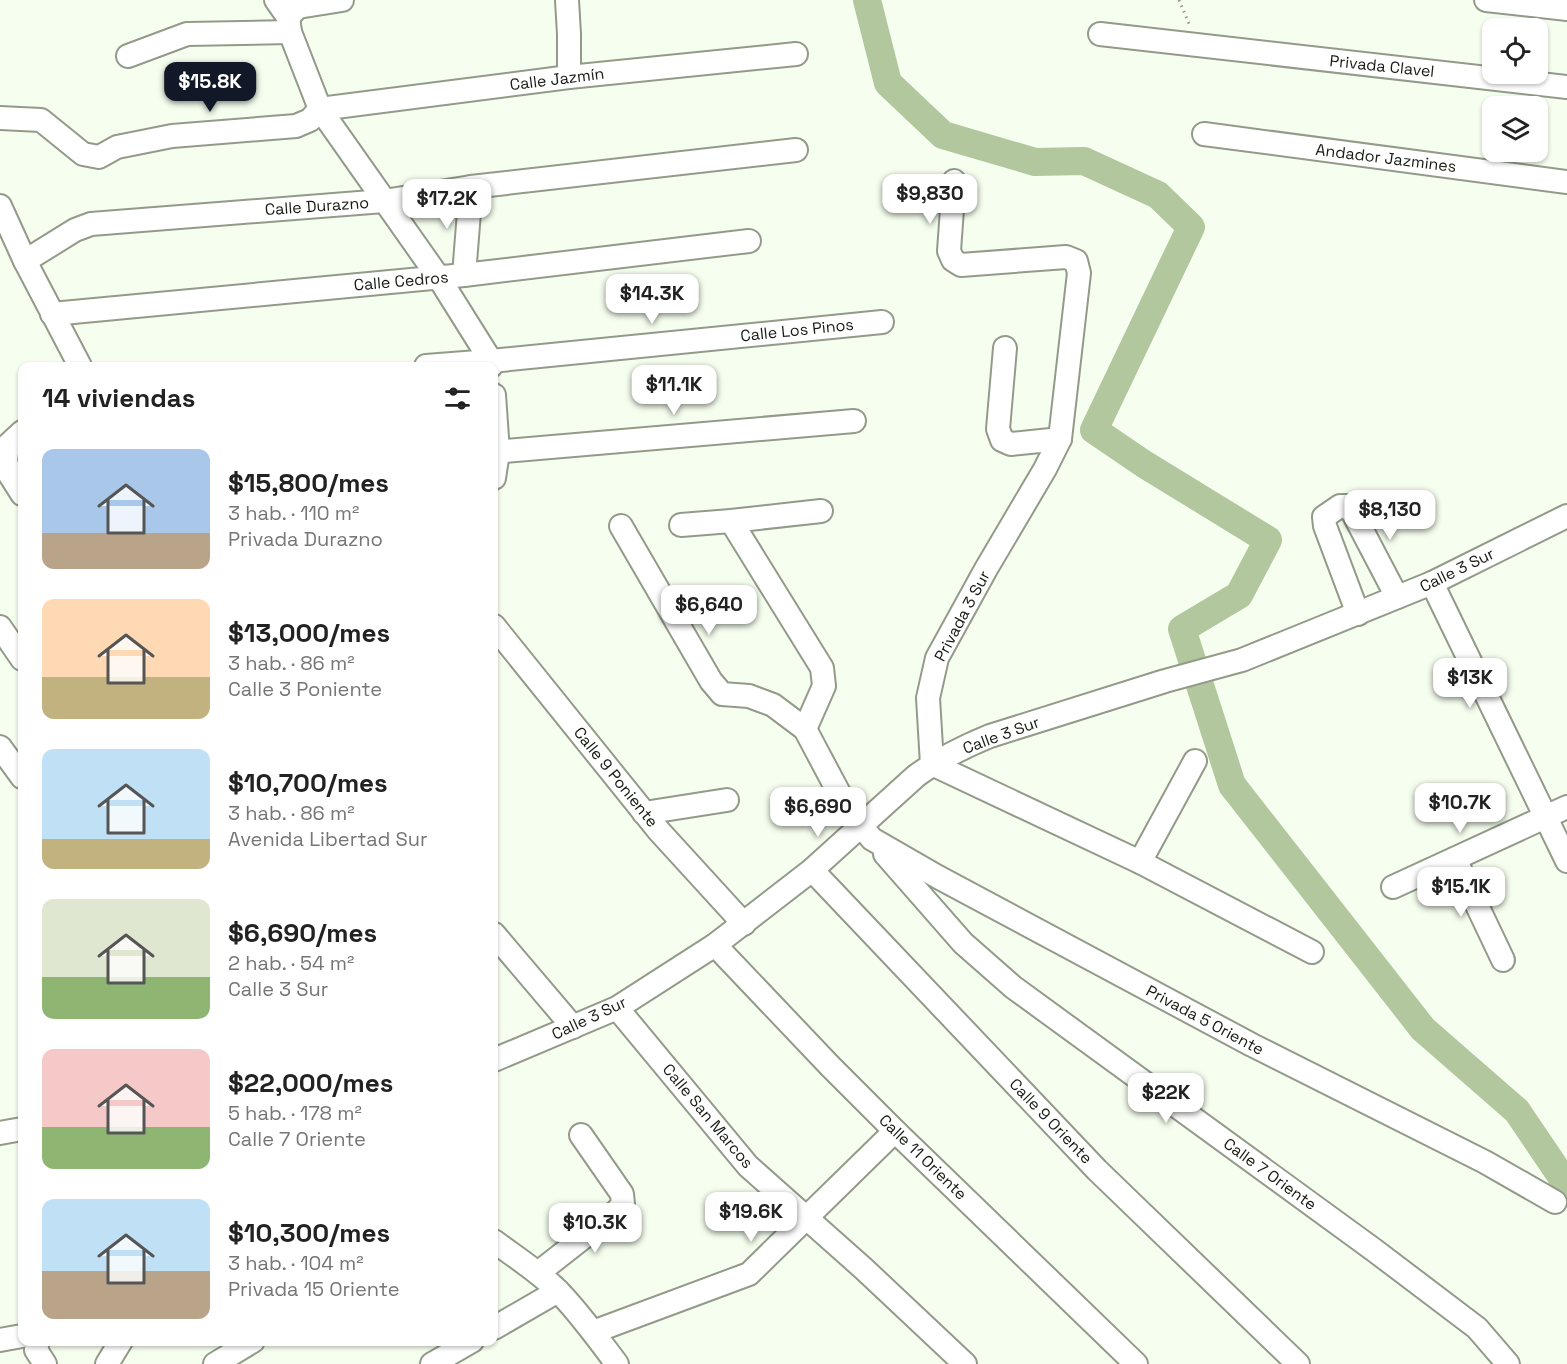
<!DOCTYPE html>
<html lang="es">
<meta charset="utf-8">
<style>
:root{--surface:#fff;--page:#f2f2f2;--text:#222;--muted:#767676;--accent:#111827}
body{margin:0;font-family:"Space Grotesk",sans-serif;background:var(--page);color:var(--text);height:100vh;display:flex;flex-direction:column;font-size:22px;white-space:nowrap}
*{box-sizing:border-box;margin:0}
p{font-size:20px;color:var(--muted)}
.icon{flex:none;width:33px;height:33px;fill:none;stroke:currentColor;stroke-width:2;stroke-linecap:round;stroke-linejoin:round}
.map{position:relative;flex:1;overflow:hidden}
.drawer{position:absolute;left:18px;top:362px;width:480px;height:984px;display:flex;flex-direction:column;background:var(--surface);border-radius:12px;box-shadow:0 2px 4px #0004}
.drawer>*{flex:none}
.tools{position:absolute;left:1482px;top:18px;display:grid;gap:12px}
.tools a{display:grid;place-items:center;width:66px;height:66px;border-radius:12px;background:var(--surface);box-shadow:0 2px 4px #0004;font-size:30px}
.price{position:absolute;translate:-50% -51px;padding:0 14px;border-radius:12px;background:#fff;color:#222;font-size:20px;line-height:39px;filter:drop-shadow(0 2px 3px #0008)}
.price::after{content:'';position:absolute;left:50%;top:36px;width:18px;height:14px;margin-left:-9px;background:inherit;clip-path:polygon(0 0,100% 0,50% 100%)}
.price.selected{background:var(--accent);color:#fff}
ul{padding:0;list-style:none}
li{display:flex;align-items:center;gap:18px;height:150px;padding:0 24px}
li span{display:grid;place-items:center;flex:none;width:168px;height:120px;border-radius:12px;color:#555}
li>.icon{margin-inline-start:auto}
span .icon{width:72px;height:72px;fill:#fffc;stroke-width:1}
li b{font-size:26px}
h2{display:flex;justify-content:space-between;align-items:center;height:72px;padding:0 24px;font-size:26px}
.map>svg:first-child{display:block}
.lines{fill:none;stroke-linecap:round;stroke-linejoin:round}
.river{stroke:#b2c79e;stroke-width:28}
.minor-casing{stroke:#929b89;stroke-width:26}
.path{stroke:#91978c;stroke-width:3;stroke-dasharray:1.5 4.5;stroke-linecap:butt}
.minor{stroke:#fff;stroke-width:22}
.labels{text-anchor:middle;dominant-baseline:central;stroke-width:4.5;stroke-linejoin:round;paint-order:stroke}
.street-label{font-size:16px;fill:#171a13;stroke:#fff}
</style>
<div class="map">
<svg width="1567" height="1364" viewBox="0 0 1567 1364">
<rect width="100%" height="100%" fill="#f6ffef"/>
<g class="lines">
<polyline class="river" points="867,0 888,83 943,135 1035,162 1084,161 1158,195 1191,227 1094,430 1144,464 1268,540 1239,595 1182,629 1232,785 1423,1029 1517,1111 1567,1185"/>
<g class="minor-casing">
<g id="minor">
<polyline points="276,0 288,17 290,32 320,109 439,278 491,361 491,366"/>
<polyline points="567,0 569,34 569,77"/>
<polyline points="1486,0 1567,9"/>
<polyline points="288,17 298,7 342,0"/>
<polyline points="1100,34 1567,87"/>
<polyline points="128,56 187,34 290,32"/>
<polyline points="0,118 41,120 83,154 99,157 117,147 172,136 296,126 310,120 320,109 569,77 796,54"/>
<polyline points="1204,134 1567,182"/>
<polyline points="954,181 949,251 953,260 961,265 1066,257 1076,261 1079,273 1060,439 1045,469 986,569 937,658 928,698 932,764 1140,862 1312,952"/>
<polyline points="0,206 25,261 80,366"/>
<polyline points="25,261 75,230 91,224 384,201 471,187 796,150"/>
<polyline points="464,275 471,187"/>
<polyline points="52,314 464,275 749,241"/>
<polyline points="1005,348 998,429 1002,440 1011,444 1060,439"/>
<polyline points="426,366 491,361 882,322"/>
<polyline points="494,395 498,452 494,478"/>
<polyline points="22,432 8,445 6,461 10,475 22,494"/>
<polyline points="494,452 854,421"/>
<polyline points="731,521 822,668 824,686 805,729"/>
<polyline points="681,525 731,521 821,511"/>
<polyline points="621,526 711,681 722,694 749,696 773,705 805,729 848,810 872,839 938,877 1252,1045 1485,1162 1555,1202"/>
<polyline points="1432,583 1567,861"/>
<polyline points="1358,614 1325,526 1324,517 1340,506 1348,506 1353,513 1397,597"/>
<polyline points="494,626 659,831 744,924"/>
<polyline points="0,627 22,659"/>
<polyline points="0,747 22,777"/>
<polyline points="644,813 727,800"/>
<polyline points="885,854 963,943 1013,987 1374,1250 1477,1328 1508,1364"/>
<polyline points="1455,859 1503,960"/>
<polyline points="1140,862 1195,761"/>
<polyline points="812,870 1097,1170 1298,1364"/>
<polyline points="1393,887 1567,807"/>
<polyline points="494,934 573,1027"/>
<polyline points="715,945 830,1066 895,1131 1136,1364"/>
<polyline points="617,1008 748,1166 864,1269 965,1364"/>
<path d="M494,1060l123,-52 98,-63 97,-75 104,-94c23,-17 47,-29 74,-40l175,-55 77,-21 190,-77 135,-67"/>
<polyline points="0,1133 22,1129"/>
<path d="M494,1241c21,16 44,30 63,49 22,22 41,49 60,74"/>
<polyline points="538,1273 617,1211 623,1204 622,1194 581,1135"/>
<polyline points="494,1328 558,1291"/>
<polyline points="593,1332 749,1274 895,1131"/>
<polyline points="0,1340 22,1336"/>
<polyline points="38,1341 36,1350 45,1364"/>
<polyline points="107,1364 121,1341"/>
<polyline points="215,1364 253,1341"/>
<polyline points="432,1364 472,1341"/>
</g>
</g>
<polyline class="path" points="1179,0 1190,26"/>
<use href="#minor" class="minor"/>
</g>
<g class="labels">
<g class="street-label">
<text transform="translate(1382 66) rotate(6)">Privada Clavel</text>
<text transform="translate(557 79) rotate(-7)">Calle Jazmín</text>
<text transform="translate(1386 158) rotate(7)">Andador Jazmines</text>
<text transform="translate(317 206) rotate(-4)">Calle Durazno</text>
<text transform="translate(401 281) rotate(-5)">Calle Cedros</text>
<text transform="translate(797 330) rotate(-6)">Calle Los Pinos</text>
<text transform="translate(1457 570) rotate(-26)">Calle 3 Sur</text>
<text transform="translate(962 616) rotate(-62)">Privada 3 Sur</text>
<text transform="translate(1001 735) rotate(-20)">Calle 3 Sur</text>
<text transform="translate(616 777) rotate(51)">Calle 9 Poniente</text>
<text transform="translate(589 1018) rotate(-25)">Calle 3 Sur</text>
<text transform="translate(1205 1020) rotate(28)">Privada 5 Oriente</text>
<text transform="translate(708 1116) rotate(50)">Calle San Marcos</text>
<text transform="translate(1051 1121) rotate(46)">Calle 9 Oriente</text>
<text transform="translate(923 1157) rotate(44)">Calle 11 Oriente</text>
<text transform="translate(1270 1174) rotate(36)">Calle 7 Oriente</text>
</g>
</g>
</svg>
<div class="tools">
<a><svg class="icon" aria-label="locate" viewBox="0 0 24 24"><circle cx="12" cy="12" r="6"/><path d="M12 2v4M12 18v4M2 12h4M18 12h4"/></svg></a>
<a><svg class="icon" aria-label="layers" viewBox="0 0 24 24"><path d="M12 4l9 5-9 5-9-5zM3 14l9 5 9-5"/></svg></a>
</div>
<b class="price selected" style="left:210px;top:113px">$15.8K</b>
<b class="price" style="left:930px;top:225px">$9,830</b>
<b class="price" style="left:447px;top:230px">$17.2K</b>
<b class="price" style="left:652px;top:325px">$14.3K</b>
<b class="price" style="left:674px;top:416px">$11.1K</b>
<b class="price" style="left:1390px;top:541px">$8,130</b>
<b class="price" style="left:709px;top:636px">$6,640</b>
<b class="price" style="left:1470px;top:709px">$13K</b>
<b class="price" style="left:1460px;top:834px">$10.7K</b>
<b class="price" style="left:818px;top:838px">$6,690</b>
<b class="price" style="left:1461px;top:918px">$15.1K</b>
<b class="price" style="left:1166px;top:1124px">$22K</b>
<b class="price" style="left:751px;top:1243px">$19.6K</b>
<b class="price" style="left:595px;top:1254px">$10.3K</b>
<section class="drawer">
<h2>14 viviendas<svg class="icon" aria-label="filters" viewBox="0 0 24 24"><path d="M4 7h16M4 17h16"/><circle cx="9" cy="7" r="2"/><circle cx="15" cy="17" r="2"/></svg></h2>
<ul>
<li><span style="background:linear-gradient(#a9c7e8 70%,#b9a48a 0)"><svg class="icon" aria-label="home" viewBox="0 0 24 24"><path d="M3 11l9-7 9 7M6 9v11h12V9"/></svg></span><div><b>$15,800/mes</b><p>3 hab. · 110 m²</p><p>Privada Durazno</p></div></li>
<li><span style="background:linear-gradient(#ffd9b3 65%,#c2b280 0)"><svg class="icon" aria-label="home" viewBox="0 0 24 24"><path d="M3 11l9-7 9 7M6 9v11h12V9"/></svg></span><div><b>$13,000/mes</b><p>3 hab. · 86 m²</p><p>Calle 3 Poniente</p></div></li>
<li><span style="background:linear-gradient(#bfe0f5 75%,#c2b280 0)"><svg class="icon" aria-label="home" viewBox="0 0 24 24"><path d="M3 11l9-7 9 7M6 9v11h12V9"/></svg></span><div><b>$10,700/mes</b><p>3 hab. · 86 m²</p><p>Avenida Libertad Sur</p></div></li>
<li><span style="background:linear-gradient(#dfe7d0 65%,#8fb573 0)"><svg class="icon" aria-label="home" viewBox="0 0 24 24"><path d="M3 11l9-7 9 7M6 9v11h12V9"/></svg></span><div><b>$6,690/mes</b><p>2 hab. · 54 m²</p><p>Calle 3 Sur</p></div></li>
<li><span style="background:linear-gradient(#f6c9c9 65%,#8fb573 0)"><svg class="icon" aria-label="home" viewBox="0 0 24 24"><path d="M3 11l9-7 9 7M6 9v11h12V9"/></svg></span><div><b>$22,000/mes</b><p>5 hab. · 178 m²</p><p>Calle 7 Oriente</p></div></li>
<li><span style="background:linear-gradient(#bfe0f5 60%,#b9a48a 0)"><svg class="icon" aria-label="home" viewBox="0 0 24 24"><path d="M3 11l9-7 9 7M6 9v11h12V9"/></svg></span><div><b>$10,300/mes</b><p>3 hab. · 104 m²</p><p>Privada 15 Oriente</p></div></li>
</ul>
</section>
</div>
